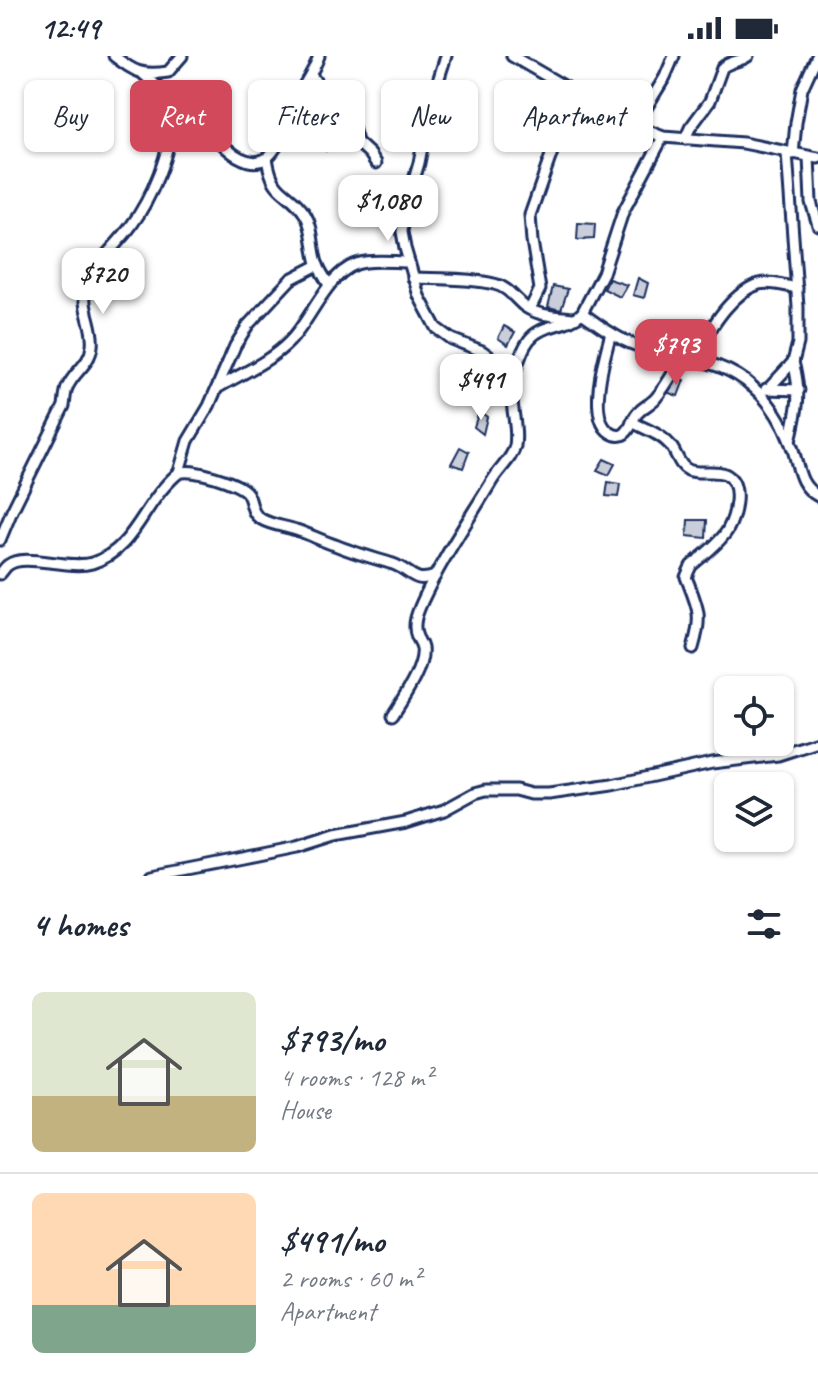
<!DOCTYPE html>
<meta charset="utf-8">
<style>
:root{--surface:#fff;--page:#f6f6f7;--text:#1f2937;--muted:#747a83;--line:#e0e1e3;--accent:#d1495b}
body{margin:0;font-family:Caveat,sans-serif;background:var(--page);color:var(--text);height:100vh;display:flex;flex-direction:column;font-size:30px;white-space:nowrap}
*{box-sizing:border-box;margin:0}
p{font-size:26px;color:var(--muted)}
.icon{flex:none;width:44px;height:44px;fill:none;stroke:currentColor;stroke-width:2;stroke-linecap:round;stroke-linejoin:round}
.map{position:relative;height:820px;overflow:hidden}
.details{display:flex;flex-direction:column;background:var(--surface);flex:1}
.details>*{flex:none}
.banner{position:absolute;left:24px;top:24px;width:770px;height:72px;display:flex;gap:16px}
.controls{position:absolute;left:714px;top:620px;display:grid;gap:16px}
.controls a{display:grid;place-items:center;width:80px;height:80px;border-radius:12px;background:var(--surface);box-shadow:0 2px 6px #0004;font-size:40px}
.price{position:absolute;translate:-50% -68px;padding:0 18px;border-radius:16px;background:#fff;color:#222;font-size:26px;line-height:52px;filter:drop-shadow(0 2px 4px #0008)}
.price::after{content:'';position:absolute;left:50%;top:48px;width:24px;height:18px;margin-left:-12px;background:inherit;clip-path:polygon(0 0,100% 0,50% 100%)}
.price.active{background:var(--accent);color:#fff}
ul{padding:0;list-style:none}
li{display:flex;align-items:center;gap:24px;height:200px;padding:0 32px}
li+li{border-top:2px solid var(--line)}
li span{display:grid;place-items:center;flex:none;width:224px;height:160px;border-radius:12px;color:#555}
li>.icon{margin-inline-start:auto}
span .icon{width:96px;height:96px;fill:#fffc;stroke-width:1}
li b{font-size:34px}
h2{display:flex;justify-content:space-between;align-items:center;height:96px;padding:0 32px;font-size:34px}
.tag{padding:0 28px;border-radius:12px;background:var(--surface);box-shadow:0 2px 6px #0004;font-size:28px;line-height:72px}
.tag.active{background:var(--accent);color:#fff}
.status{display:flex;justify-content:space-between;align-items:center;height:56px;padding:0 40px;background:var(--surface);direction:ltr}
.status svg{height:22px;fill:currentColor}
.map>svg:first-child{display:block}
.building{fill:#caceda;stroke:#1b2f5e;stroke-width:2}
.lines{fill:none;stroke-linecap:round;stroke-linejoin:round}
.minor-casing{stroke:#1b2f5e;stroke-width:15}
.minor{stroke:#fff;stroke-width:9}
</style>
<div class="status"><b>12:49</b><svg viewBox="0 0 49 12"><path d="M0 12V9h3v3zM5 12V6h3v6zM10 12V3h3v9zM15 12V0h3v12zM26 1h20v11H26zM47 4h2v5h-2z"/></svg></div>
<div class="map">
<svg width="818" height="820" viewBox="0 0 818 820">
<rect width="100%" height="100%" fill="#fff"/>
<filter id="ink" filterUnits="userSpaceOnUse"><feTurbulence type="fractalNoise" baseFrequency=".0125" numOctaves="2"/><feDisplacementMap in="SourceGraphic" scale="16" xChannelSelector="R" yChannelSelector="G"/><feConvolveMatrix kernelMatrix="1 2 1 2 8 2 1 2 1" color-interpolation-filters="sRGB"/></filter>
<g filter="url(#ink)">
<g class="building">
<polygon points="324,78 335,83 326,95 316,88"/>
<polygon points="578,167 595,168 594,183 577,184"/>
<polygon points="638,222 648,227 644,242 633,239"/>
<polygon points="609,223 627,229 620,241 604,233"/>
<polygon points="553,230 568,233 561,254 548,251"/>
<polygon points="504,270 515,276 508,289 498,282"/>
<polygon points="676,321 684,324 678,340 669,337 668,333 670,327 673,327"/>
<polygon points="479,355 487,361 483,378 474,371"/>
<polygon points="460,391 469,396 463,412 451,408"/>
<polygon points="604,403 615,408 609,419 597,414"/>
<polygon points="608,426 620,428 618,441 606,440"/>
<polygon points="688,464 707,464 706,482 687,480"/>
</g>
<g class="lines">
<g class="minor-casing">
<g id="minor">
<path d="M114,0c20,16 28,20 54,16l14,-16"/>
<polyline points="446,0 430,50 419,107 405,154 402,176 405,192 419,240 436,272 451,283 482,295 515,319"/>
<polyline points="512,0 624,65 663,81 743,87 818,102"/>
<path d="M143,18c19,17 39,31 57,47 14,12 25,30 41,37 8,4 17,5 24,1 15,-9 22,-39 28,-54 8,-17 20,-31 26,-49"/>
<polyline points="311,19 328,43 346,55 350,60 357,86 370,98 376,107"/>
<polyline points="635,70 665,21 674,0"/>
<path d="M685,83l5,-11 20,-27 12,-33c7,-7 18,-6 26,-12"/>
<polyline points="793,98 796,67 802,33 817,0"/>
<polyline points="809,101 811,146 818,169"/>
<path d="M267,102c6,39 21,30 38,56 9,14 7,33 12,49 3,8 8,15 12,22"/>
<path d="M413,222c25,1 57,0 81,6 14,3 20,14 30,22 13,10 32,10 48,12"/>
<polyline points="530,253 540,233 532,185 530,159 557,82 579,38"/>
<path d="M582,257c17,12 34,25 53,32 40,15 86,11 119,43 17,15 29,35 37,56 8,20 6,41 27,52"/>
<path d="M611,277c-6,21 -25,86 0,100 3,2 7,3 11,2 8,-3 10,-14 14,-20 5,-7 13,-10 19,-16 11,-12 19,-28 27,-41"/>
<path d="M692,303c16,-25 37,-66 67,-75 12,-3 27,2 38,4"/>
<path d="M217,332c24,-14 54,-27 73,-47 23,-23 39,-75 75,-79 14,-2 30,0 44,0"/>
<polyline points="766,333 799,334"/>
<polyline points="768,333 793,306 798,287 798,251 787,97"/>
<path d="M632,366c13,7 29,12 38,23 7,8 8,20 18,25 12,5 26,-1 37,4 19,9 10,43 2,57 -9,14 -25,25 -36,35l-5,11c12,31 17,37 7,71"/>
<path d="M790,385c7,-30 12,-48 3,-79"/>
<polyline points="179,416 188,385 209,350 235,290 248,269 291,223 318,209"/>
<path d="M0,484l12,-29 52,-105c1,-6 1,-13 3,-18 7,-17 23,-23 25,-42 3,-21 -13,-40 -5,-61 9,-23 30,-40 44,-59 20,-27 41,-75 40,-109 -1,-8 -5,-16 -7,-24"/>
<path d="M0,518c3,-3 5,-7 8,-9 16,-13 60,5 84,-2 39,-12 49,-51 74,-78 3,-3 9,-10 13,-12 12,-6 61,10 68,20 6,9 3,20 14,26 10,6 23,7 35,11 13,4 26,11 39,15 19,8 39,13 58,19 19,7 20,20 42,12"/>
<path d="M393,658c10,-16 32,-47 29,-66 -1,-5 -3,-7 -5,-11 -5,-12 0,-24 5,-35 19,-42 46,-81 70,-121 7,-12 20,-22 23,-35 3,-17 -3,-32 -3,-49 -1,-15 8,-45 17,-57 13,-17 38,-13 53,-27l21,-40 20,-61 40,-75"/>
<polyline points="152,820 243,802 297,791 335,779 406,766 444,754 475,737 486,734 516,734 531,738 549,738 612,729 712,707 778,699 818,686"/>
</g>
</g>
<use href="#minor" class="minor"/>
</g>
</g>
</svg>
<div class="controls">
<a><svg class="icon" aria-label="locate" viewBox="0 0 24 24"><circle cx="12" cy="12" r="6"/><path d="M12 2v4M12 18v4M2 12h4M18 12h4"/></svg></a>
<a><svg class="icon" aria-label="layers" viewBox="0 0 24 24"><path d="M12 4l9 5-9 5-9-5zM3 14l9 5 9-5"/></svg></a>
</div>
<b class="price" style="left:388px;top:187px">$1,080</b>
<b class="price" style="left:103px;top:260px">$720</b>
<b class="price active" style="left:676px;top:331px">$793</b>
<b class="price" style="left:481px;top:366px">$491</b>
<div class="banner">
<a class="tag">Buy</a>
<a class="tag active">Rent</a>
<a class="tag">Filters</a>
<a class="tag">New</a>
<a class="tag">Apartment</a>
</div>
</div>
<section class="details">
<h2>4 homes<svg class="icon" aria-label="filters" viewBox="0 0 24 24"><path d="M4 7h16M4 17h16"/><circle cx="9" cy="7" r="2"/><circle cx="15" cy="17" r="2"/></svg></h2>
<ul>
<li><span style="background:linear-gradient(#dfe7d0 65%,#c2b280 0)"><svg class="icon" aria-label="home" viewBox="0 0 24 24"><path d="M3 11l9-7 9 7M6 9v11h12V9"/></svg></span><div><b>$793/mo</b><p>4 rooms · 128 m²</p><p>House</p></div></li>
<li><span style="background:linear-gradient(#ffd9b3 70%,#7fa58c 0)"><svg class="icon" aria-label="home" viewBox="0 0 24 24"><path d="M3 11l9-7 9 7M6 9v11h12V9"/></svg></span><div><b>$491/mo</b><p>2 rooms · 60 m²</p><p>Apartment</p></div></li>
</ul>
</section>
